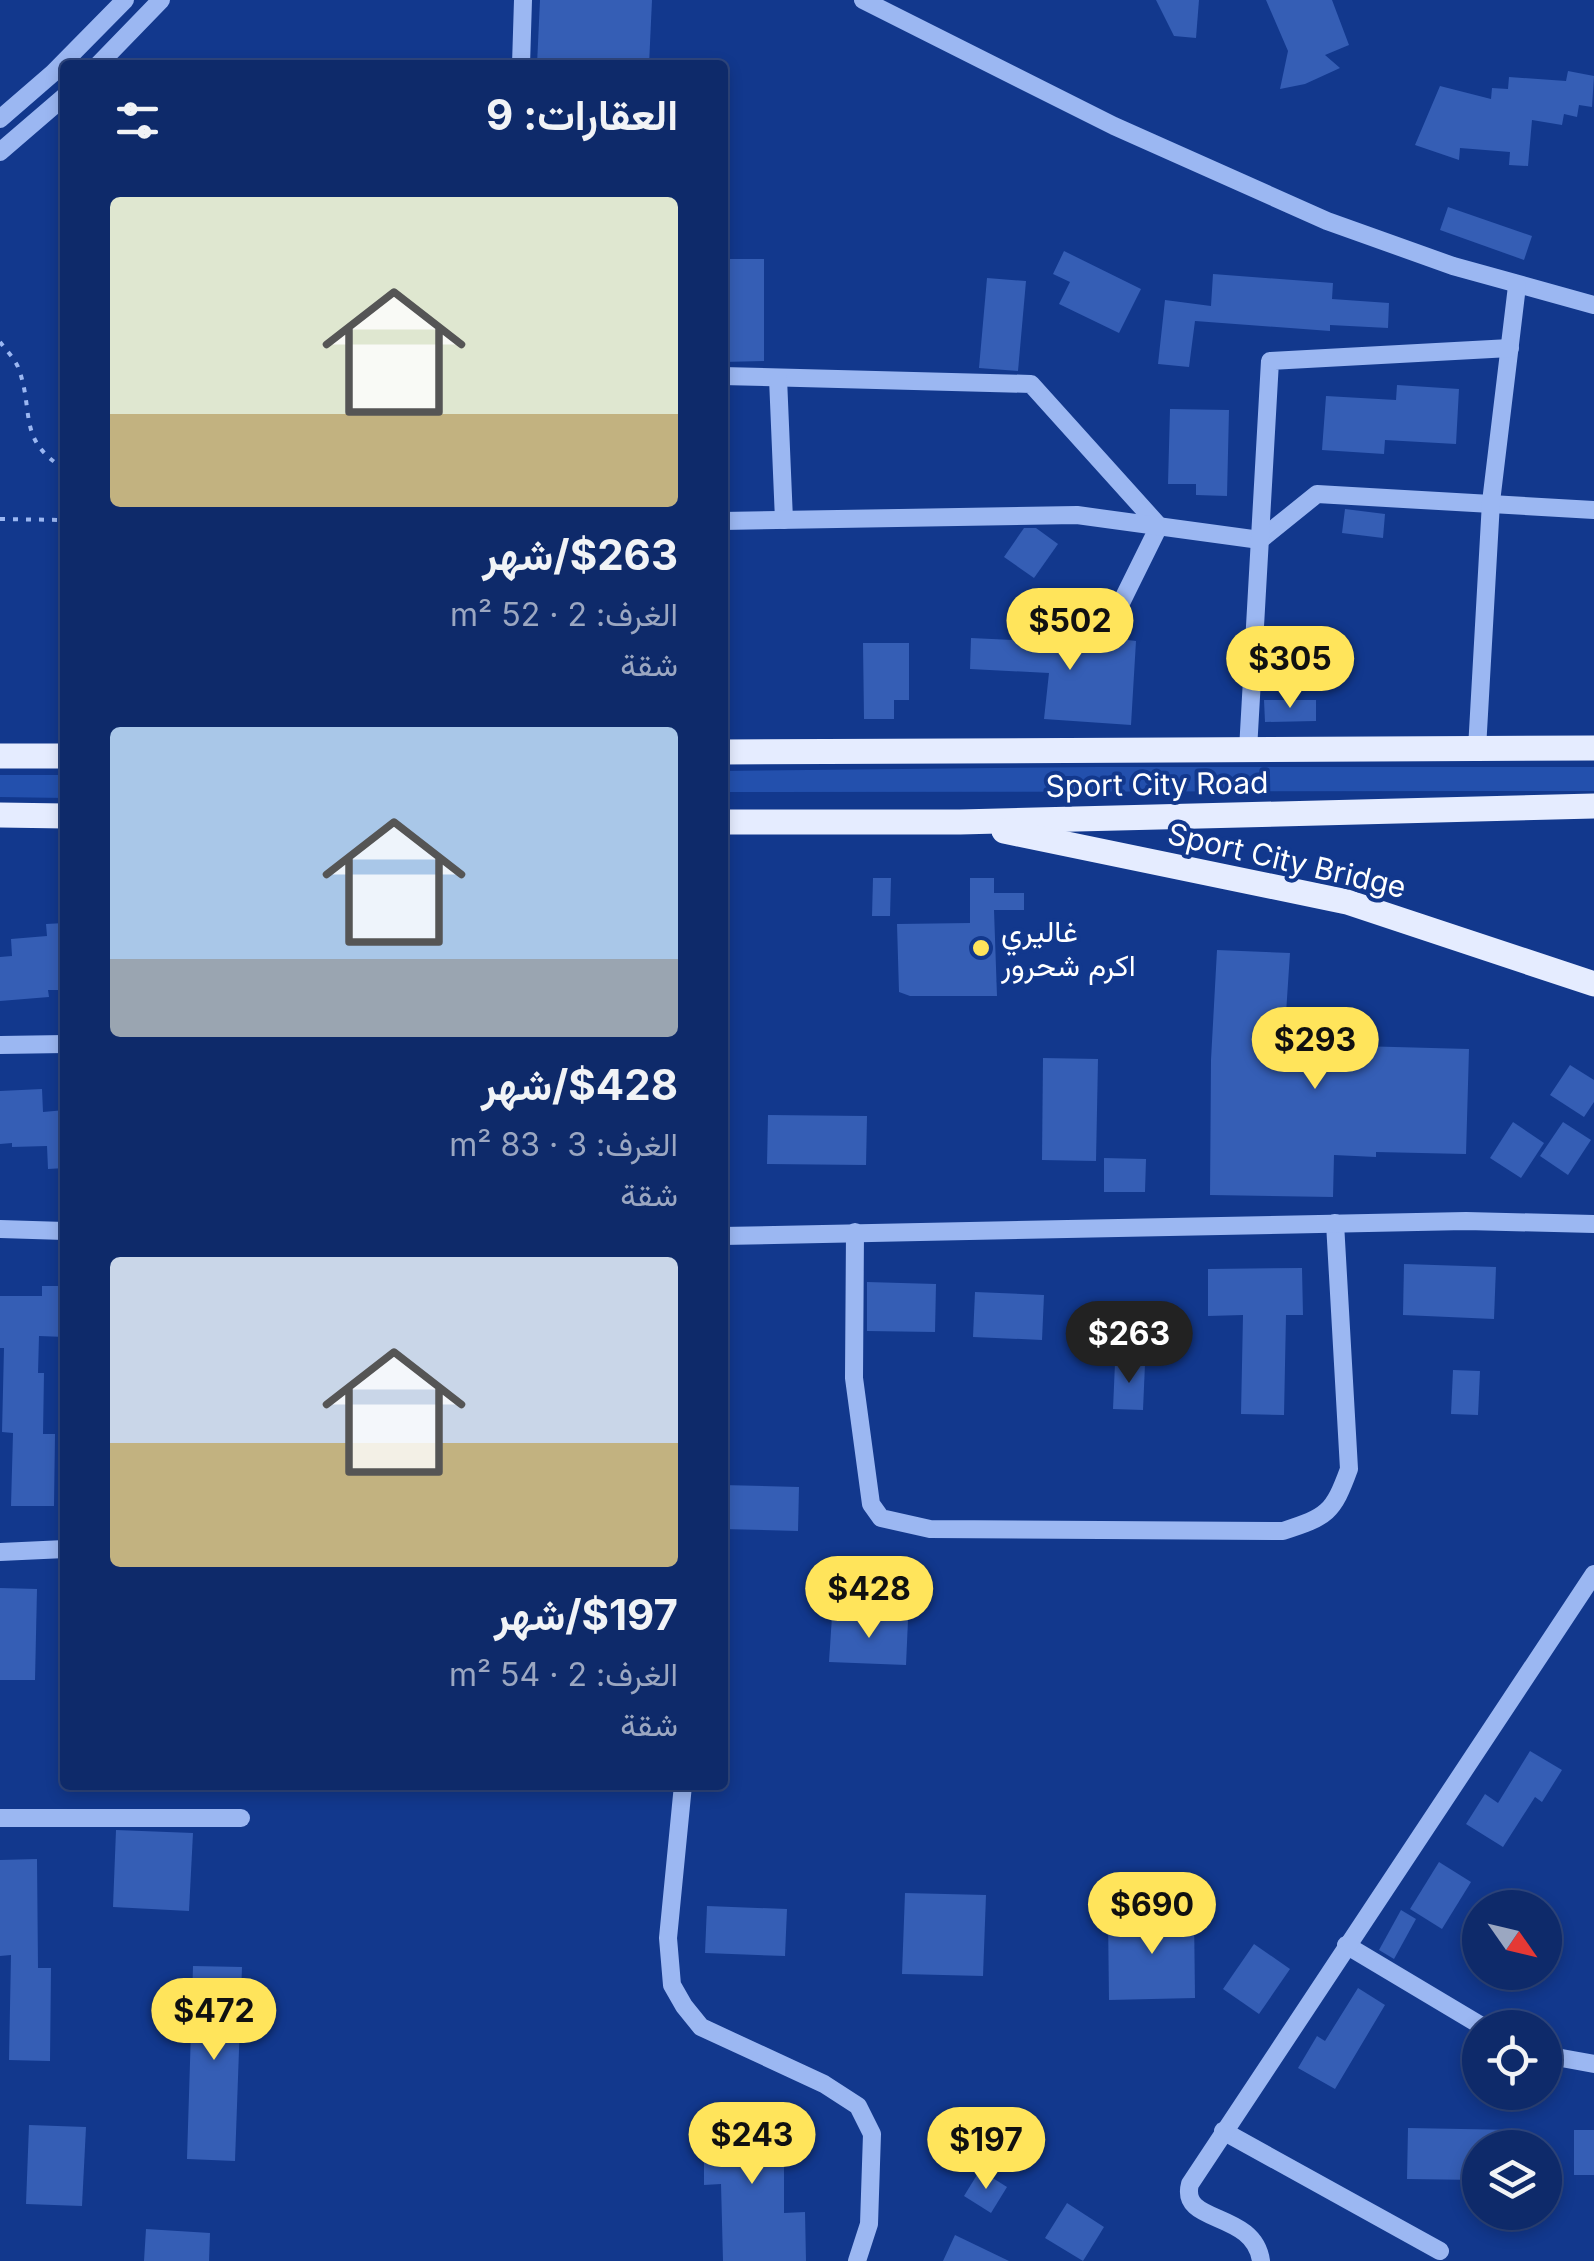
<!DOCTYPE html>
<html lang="ar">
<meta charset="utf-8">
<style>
:root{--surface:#0e2a6a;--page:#1c3672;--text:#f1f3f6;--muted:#9ba7c1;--line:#2e467e;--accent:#ffe45b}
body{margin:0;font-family:Inter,Vazirmatn,sans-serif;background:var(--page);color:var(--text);direction:rtl;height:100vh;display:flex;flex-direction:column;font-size:38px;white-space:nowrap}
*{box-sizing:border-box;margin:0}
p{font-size:32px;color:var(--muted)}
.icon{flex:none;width:55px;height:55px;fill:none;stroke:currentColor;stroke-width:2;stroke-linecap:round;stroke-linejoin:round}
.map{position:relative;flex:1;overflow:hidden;direction:ltr}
.sheet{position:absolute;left:60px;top:60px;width:668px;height:1730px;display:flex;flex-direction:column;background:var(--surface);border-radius:10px;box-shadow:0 5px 15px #0003,0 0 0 2px var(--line);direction:rtl}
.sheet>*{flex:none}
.needle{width:65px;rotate:124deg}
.buttons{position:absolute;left:1462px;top:1890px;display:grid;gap:20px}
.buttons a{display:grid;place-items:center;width:100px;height:100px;border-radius:50%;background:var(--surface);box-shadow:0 5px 15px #0003,0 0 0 2px var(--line);font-size:50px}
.price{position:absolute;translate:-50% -85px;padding:0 22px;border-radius:35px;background:var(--accent);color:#111;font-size:32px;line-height:65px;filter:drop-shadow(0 2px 5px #0008)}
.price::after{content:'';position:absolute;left:50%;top:60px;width:30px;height:22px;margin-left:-15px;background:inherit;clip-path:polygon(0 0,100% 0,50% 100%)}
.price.on{background:#222;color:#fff}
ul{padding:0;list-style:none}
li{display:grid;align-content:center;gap:20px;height:530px;padding:0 50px}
li span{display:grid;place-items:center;height:310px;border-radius:10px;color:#555}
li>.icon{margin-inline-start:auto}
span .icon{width:180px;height:180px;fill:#fffc;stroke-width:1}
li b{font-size:42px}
h2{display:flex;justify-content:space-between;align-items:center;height:120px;padding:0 50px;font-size:42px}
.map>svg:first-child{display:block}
.green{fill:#2350ad}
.building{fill:#355eb5}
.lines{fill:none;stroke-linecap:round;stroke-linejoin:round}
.path{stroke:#9bb7f2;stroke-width:4;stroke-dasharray:5 8;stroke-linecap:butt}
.minor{stroke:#9bb7f2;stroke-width:18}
.major{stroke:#e5ecff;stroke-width:25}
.poi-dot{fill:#ffe45b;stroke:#12388d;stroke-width:4}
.labels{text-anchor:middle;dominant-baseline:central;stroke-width:8;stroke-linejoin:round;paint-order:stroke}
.street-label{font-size:30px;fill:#fff;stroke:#12388d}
.poi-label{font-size:30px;fill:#fff;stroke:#12388d;text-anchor:start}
</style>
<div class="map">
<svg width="1594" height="2261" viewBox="0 0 1594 2261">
<rect width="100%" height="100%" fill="#12388d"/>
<g class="green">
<polygon points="1098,767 1594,767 1594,791 723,792 723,771"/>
<polygon points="0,775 65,775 65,798 0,797"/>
</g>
<g class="building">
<polygon points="540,0 652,0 649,65 537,65"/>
<polygon points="1156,0 1199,0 1196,38 1174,36"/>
<polygon points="1266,0 1332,0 1349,45 1325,55 1340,68 1305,84 1280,89 1288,51"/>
<polygon points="1568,71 1594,76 1592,107 1579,105 1577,117 1564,114 1562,125 1532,120 1528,166 1509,165 1510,152 1460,148 1459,160 1415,145 1440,86 1491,99 1492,88 1508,89 1509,77 1566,81"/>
<polygon points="1448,207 1532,236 1524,260 1440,230"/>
<polygon points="1064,251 1141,289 1119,333 1059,304 1070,282 1053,274"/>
<polygon points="722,259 764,259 764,361 722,362"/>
<polygon points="1213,274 1333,283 1332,299 1389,303 1388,328 1330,325 1330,331 1195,321 1189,367 1158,364 1165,300 1211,306"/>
<polygon points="987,278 1026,281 1018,371 979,368"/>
<polygon points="1397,385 1459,389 1456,444 1385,440 1384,454 1322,450 1326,396 1396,400"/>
<polygon points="1170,409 1229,410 1227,496 1196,495 1196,484 1168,484"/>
<polygon points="1345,509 1385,514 1383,538 1342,533"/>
<polygon points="1024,528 1036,528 1058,544 1034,578 1004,557"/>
<polygon points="1054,631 1136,641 1131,725 1044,719 1049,673 970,669 971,638 1052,642"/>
<polygon points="863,643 909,643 909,700 894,700 894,719 864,719"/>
<polygon points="1264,700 1316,700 1316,721 1265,722"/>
<polygon points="873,878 891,878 890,916 872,916"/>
<polygon points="970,878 994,878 994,893 1024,893 1024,910 994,910 997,996 910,996 899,992 897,924 970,923"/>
<polygon points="65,923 65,990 48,990 49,997 0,1001 0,957 12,956 11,939 47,936 46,924"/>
<polygon points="1217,950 1290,953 1284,1044 1469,1049 1466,1154 1376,1152 1376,1157 1334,1155 1333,1197 1210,1195 1211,1060"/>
<polygon points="1043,1058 1098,1059 1096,1161 1042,1160"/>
<polygon points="1570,1065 1594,1080 1594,1102 1584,1117 1550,1095"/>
<polygon points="42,1089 43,1112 65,1110 65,1168 48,1169 47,1146 12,1147 12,1143 0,1144 0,1091"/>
<polygon points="768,1115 867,1116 866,1165 767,1164"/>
<polygon points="1513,1122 1544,1143 1521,1178 1490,1158"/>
<polygon points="1563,1122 1591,1140 1568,1175 1540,1156"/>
<polygon points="1104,1158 1146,1159 1145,1192 1104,1192"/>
<polygon points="1404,1264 1496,1267 1494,1319 1403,1315"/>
<polygon points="1302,1268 1303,1315 1286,1315 1284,1415 1241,1414 1243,1315 1208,1316 1208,1269"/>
<polygon points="867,1282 936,1284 935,1332 867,1331"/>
<polygon points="42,1286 65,1286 65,1337 39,1336 38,1373 44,1373 43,1434 55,1434 54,1506 11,1506 13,1433 2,1432 4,1348 0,1348 0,1296 42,1296"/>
<polygon points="975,1292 1044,1295 1042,1340 973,1337"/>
<polygon points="1115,1363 1145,1364 1143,1410 1113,1409"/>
<polygon points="1453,1370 1480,1371 1478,1415 1451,1414"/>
<polygon points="722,1485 799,1487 798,1531 722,1529"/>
<polygon points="0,1588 37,1589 35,1680 0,1680"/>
<polygon points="832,1616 908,1620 906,1665 829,1662"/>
<polygon points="1530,1751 1562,1770 1542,1802 1535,1797 1503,1847 1466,1824 1485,1794 1498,1803"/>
<polygon points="116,1830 193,1833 189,1911 113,1907"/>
<polygon points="37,1859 38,1968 51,1968 50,2061 9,2060 11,1955 0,1956 0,1860"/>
<polygon points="1439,1862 1471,1882 1442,1929 1410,1909"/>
<polygon points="905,1893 986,1895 983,1976 902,1974"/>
<polygon points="707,1906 787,1909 785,1956 705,1953"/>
<polygon points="1401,1910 1416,1919 1394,1959 1379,1950"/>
<polygon points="1194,1914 1195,1998 1109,2000 1108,1916"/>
<polygon points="1254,1944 1290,1969 1259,2014 1223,1989"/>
<polygon points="193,1966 242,1967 235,2161 187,2159"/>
<polygon points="1358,1988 1385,2005 1335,2089 1298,2068 1317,2036 1325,2041"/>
<polygon points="704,2112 784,2112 784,2213 805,2212 806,2261 723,2261 721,2184 704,2185"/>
<polygon points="29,2125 86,2127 82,2206 26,2204"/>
<polygon points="1408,2128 1516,2130 1516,2148 1480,2148 1480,2180 1407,2179"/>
<rect x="1574" y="2130" width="20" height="45"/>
<polygon points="980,2170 1007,2187 991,2213 964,2196"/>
<polygon points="1067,2203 1104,2227 1083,2261 1045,2238"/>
<polygon points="146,2229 210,2233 209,2261 144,2261"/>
<polygon points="955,2235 1009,2261 943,2261"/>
</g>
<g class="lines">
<g class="path">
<path d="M0,342c6,8 14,16 18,25 17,44 -2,73 47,102"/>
<polyline points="0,519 65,520"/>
</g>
<g class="minor">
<polyline points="863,0 1114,126 1327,221 1453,266 1594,305"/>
<polyline points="98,65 161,0"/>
<polyline points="521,65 523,0"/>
<polyline points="0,119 53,73 125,0"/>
<polyline points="0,152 65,96"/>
<polyline points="722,376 1031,384 1159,526 1120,605"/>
<polyline points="778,378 784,520"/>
<polyline points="722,521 1077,515 1260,540 1317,494 1594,510"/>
<polyline points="1477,749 1491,502 1517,286"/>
<polyline points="1248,750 1270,361 1510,348"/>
<polyline points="0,1045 65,1044"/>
<polyline points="0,1229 65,1231"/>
<path d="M855,1232l-1,146 17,126 10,14 49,11 353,2c44,-14 50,-18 66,-62l-14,-246"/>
<polyline points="722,1236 1466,1221 1594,1224"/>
<polyline points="0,1552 65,1549"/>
<polyline points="683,1785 668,1938 672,1985 684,2006 701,2027 824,2084 858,2106 872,2134 869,2224 857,2261"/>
<polyline points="0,1818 241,1818"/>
<polyline points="1346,1945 1485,2028"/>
<polyline points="1545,2055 1594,2064"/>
<polyline points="1223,2131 1440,2251"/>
<path d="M1261,2261c-7,-51 -82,-36 -71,-77l404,-610"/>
</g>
<g class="major">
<polyline points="722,752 1594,748"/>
<polyline points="0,756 65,756"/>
<polyline points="0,815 65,816"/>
<polyline points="722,822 960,822 1594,806"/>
<polyline points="1004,831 1347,902 1594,984"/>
</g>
</g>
<circle class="poi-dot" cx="981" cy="948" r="10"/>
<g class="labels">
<g class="street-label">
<text transform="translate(1157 784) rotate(-1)">Sport City Road</text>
<text transform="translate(1287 860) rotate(13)">Sport City Bridge</text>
</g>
<g class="poi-label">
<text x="1001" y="931">غاليري<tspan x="1001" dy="34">اكرم شحرور</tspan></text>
</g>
</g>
</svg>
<div class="buttons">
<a><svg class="needle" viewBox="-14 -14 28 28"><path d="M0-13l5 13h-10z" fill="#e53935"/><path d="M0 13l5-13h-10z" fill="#9ba7c1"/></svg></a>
<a><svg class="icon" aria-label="locate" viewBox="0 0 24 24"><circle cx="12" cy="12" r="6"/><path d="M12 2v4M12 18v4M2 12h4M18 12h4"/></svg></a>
<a><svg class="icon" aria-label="layers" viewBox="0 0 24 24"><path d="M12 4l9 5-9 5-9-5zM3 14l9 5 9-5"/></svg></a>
</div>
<b class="price" style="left:1070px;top:673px">$502</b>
<b class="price" style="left:1290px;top:711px">$305</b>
<b class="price" style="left:1315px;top:1092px">$293</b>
<b class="price on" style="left:1129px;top:1386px">$263</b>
<b class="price" style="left:869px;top:1641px">$428</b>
<b class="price" style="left:1152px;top:1957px">$690</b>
<b class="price" style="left:214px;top:2063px">$472</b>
<b class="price" style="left:752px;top:2187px">$243</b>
<b class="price" style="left:986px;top:2192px">$197</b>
<section class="sheet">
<h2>العقارات: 9<svg class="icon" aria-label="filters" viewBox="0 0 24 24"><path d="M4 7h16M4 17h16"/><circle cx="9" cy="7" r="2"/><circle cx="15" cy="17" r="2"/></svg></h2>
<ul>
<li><span style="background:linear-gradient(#dfe7d0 70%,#c2b280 0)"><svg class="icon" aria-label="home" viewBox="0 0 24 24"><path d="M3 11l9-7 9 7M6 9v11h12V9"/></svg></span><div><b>$263/شهر</b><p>الغرف: 2 · 52 m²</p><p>شقة</p></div></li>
<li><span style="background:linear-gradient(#a9c7e8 75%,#9aa5b1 0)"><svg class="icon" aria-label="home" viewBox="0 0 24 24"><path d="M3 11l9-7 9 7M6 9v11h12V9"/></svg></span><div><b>$428/شهر</b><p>الغرف: 3 · 83 m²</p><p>شقة</p></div></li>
<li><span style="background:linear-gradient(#c9d6e8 60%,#c2b280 0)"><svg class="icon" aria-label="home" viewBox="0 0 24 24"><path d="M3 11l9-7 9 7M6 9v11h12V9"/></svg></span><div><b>$197/شهر</b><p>الغرف: 2 · 54 m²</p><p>شقة</p></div></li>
</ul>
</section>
</div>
